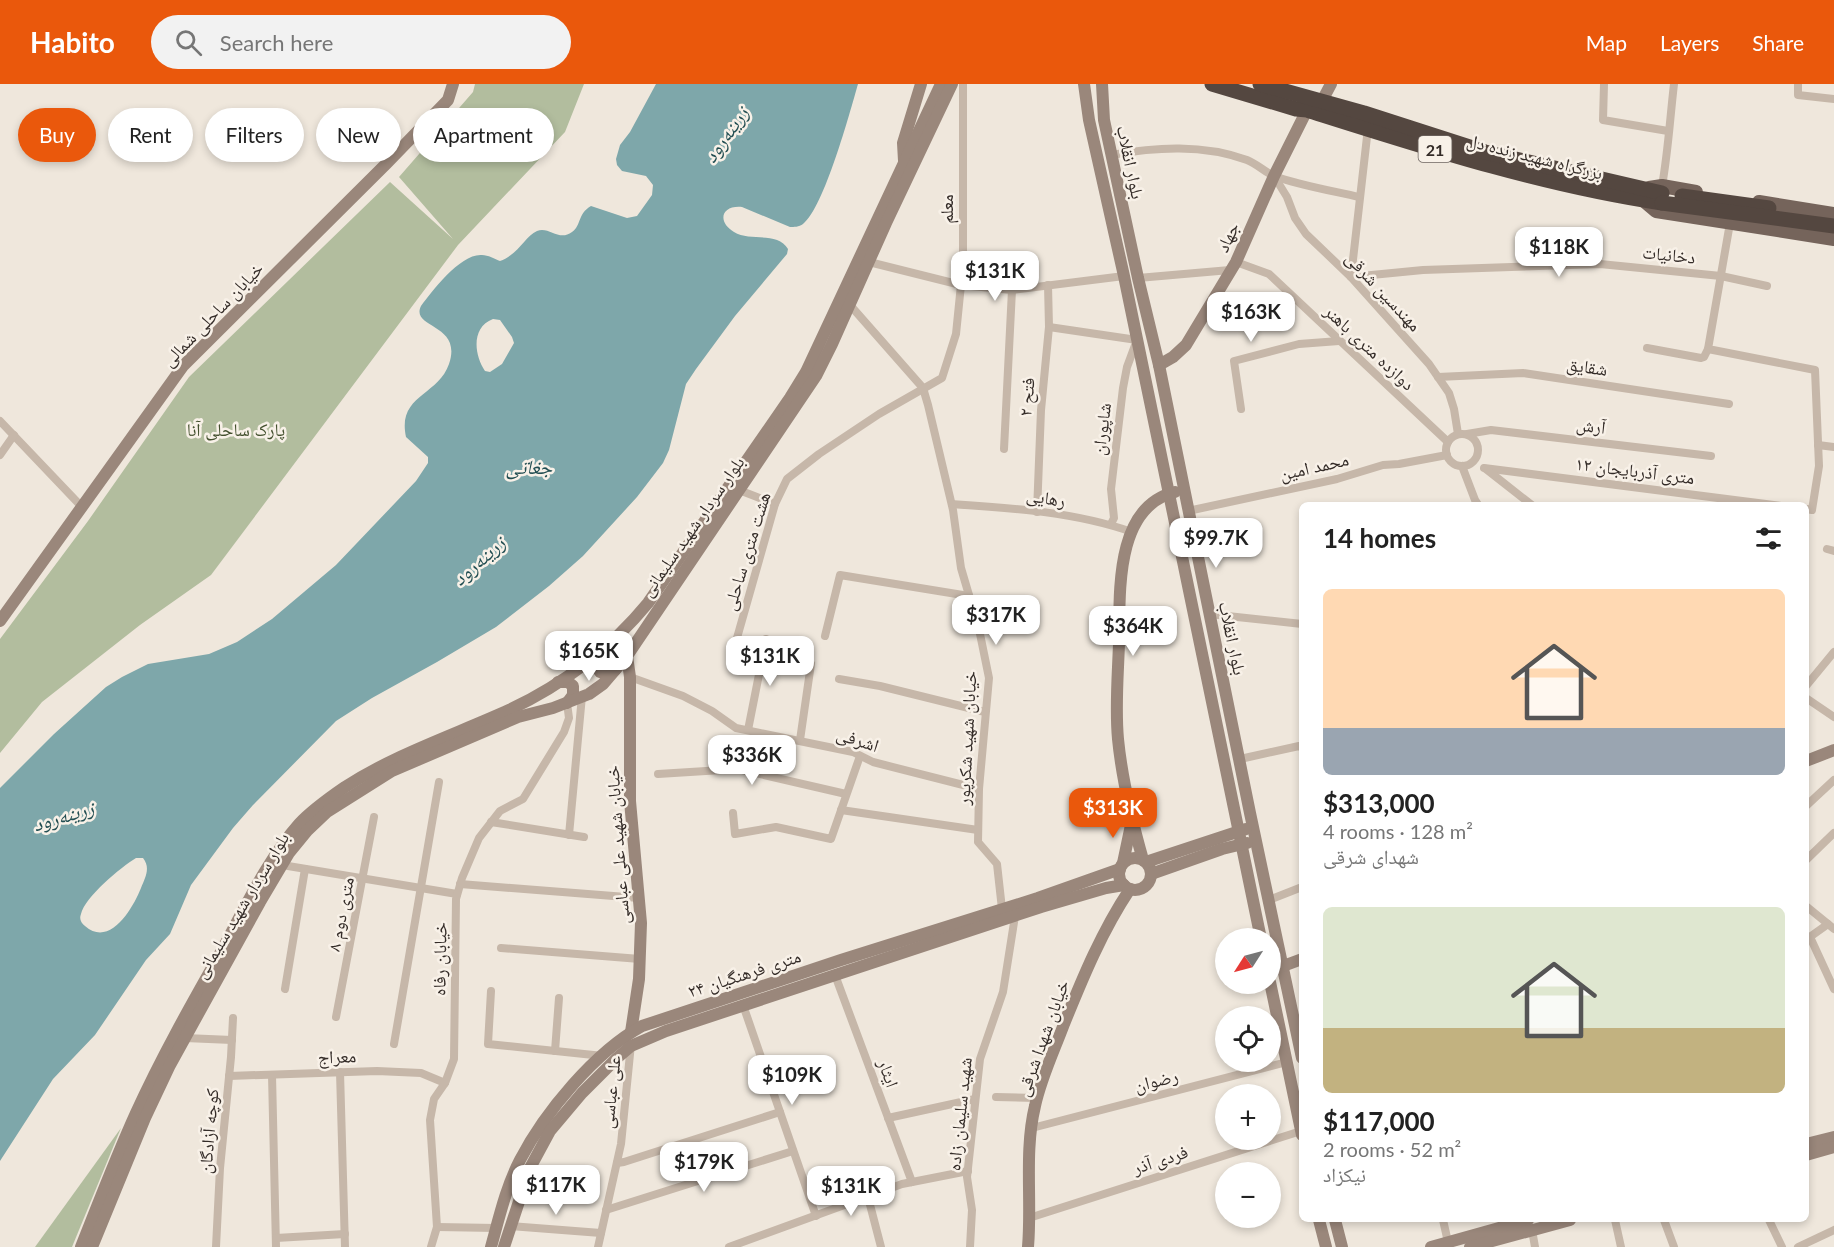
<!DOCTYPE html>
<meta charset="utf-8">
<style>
:root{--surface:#fff;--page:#f2f2f2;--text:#222;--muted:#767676;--accent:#ea580c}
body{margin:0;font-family:Lato,"Noto Naskh Arabic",sans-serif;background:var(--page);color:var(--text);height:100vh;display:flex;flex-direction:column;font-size:22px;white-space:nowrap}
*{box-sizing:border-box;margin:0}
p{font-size:20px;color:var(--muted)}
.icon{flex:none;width:33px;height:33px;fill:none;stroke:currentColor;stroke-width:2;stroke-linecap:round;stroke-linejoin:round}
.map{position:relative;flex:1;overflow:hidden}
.sheet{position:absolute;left:1299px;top:418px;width:510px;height:720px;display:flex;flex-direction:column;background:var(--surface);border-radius:9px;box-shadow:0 3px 9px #0003}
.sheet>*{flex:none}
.guide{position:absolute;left:18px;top:24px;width:570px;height:54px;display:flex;gap:12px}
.needle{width:39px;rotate:234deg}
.controls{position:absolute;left:1215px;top:844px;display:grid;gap:12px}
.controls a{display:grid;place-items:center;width:66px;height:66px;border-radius:50%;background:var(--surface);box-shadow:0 3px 9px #0003;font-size:30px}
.price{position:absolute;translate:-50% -51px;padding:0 14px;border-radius:12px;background:#fff;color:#222;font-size:20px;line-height:39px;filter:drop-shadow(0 2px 3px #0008)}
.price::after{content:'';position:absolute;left:50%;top:36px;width:18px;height:14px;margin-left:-9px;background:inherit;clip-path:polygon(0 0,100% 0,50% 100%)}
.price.on{background:var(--accent);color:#fff}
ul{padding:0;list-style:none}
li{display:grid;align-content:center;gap:12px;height:318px;padding:0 24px}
li span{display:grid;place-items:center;height:186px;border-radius:9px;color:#555}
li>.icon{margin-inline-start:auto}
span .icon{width:108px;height:108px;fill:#fffc;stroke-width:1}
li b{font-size:26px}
h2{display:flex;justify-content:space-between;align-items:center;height:72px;padding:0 24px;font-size:26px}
.chip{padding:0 21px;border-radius:27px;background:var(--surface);box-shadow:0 3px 9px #0003;font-size:21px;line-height:54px}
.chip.on{background:var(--accent);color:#fff}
header{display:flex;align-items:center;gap:36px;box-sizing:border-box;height:84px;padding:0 30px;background:var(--accent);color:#fff}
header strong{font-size:28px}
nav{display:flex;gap:33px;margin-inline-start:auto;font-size:21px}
.search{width:420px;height:54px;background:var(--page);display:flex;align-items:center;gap:15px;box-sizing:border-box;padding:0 21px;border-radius:33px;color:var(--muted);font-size:22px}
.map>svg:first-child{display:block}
.green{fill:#b2bd9e}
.water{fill:#7ea7aa;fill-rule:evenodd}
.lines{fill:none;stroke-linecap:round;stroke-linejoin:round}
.street{stroke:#c6b7a9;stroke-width:8}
.secondary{stroke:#9a877b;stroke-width:12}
.primary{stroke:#75645b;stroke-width:14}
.highway{stroke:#544740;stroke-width:15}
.highway-bridge{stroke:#544740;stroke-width:15}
.labels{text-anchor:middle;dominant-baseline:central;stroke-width:5;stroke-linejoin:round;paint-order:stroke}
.shield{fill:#f8f1e8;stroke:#6f6762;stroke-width:1.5}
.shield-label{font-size:16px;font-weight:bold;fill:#342c28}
.street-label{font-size:18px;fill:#342c28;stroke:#f8f1e8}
.park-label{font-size:18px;fill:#43502e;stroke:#f8f1e8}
.water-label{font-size:20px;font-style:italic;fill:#224e52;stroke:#f8f1e8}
</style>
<header>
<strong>Habito</strong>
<div class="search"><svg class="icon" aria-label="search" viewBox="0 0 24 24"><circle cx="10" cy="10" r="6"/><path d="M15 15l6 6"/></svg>Search here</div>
<nav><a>Map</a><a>Layers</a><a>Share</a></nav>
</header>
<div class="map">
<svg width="1834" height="1163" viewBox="0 0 1834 1163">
<rect width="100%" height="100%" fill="#efe7dc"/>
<g class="green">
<polygon points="475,0 584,0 565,48 458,161 211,491 140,541 42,618 0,669 0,555 88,437 189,293 390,98 453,155 399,93 473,8"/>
<polygon points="121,1044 72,1163 35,1163"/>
</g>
<path class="water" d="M656,0h202c-8,28 -34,124 -55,140 -4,3 -9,3 -13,3l-48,-20c-21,-2 -25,15 -8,25 16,10 44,-1 54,17l-1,5 -52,62 -39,53 -10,15 -17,66 -6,13 -26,34 -54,59 -34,30 -53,41 -59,35 -65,36 -36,23 -83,84 -20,23 -42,57 -21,49 -24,26 -51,75 -42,44 -53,82v-373l54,-54 52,-47 16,-10 26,-13 61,-10 28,-12 35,-23 64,-54 80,-84 12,-18v-6l-22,-20c-9,-42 32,-41 43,-73 14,-41 -39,-35 -28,-58 11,-15 40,-53 61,-51 6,0 13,4 18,6 19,-7 25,-25 37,-30 12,-5 22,11 35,1 10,-7 5,-18 19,-26l36,12 10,-2 15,-21 1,-10 -7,-9 -24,-5 -5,-6 -1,-6 4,-14 10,-13zM493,235l7,1 12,17 2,6 -12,21 -12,8 -5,-1c-11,-16 -14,-44 8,-52zM136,774h7c8,10 2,20 -2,30 -8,20 -31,60 -56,38 -4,-3 -6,-7 -4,-12 4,-17 40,-47 55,-56z"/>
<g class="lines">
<g class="street">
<polyline points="1604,0 1603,36 1668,47"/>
<polyline points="1798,0 1798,11 1834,15"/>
<polyline points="1368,44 1351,193 1423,186 1600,180 1721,192 1767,202"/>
<path d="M1111,71c45,-8 92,-11 136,5 10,4 18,12 27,16 24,9 59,15 85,21"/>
<polyline points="1274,92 1287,113 1295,134 1306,150 1351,193 1429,280 1449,309 1454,325 1458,350"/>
<path d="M1662,102c6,-33 8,-68 12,-102"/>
<polyline points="1730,139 1708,265 1815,286 1819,382 1812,426 1806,425"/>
<polyline points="869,178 961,201 1012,206 1124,192"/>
<polyline points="1236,178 1269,190 1448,358"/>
<polyline points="1138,194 1230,186"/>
<polyline points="850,221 923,304 928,321 953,426 961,484 979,545 989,594 979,705 978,758 997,780 1002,825"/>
<polyline points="1049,243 1137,256 1127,283 1123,304 1111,405 1114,434 1111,440"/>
<polyline points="1647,264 1701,274 1704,273 1708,265"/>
<polyline points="1438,293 1523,289 1729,320"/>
<polyline points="1241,325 1234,277 1299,260 1339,257"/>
<polyline points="0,337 81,422"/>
<circle cx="1462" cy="366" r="16"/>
<polyline points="1467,350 1491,346 1711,372"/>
<polyline points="1818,361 1834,363"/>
<polyline points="1004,365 1012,206"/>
<polyline points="0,371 14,351"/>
<polyline points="1462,382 1475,416 1479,422"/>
<polyline points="1484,384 1781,422"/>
<polyline points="1486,385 1533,422"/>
<polyline points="739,406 775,420"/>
<path d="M952,420c60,4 123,8 180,28"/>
<polyline points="1188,427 1337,395 1383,381 1399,380 1447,371"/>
<polyline points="1037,428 1041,326 1049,243 1048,201"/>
<polyline points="1827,465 1834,467"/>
<polyline points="1209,530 1302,540"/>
<polyline points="825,552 840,491 969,512"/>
<polyline points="733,568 775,420 787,395 819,370 879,330 942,294 956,250 963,181 963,0"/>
<polyline points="630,593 683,612 712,627 736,644 853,668 873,678 979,705"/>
<polyline points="839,595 880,602 985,628"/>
<polyline points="1806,602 1834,568"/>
<polyline points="1806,614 1834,633"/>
<polyline points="748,646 766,555"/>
<polyline points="800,656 811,580"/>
<polyline points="1240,675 1299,662 1302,664"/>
<polyline points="658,690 738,685 846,710"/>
<polyline points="1806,722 1834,696"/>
<polyline points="841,726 978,746"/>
<polyline points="733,729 735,750 776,743 831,755 860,672"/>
<polyline points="491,738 584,753"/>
<polyline points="569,751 582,612"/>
<polyline points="1806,776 1834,749"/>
<polyline points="282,781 457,810"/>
<polyline points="460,800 639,814"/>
<polyline points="1269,816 1302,803"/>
<polyline points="1806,822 1834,845"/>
<polyline points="1810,853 1834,905"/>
<polyline points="1807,855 1828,840"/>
<polyline points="501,864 640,875"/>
<polyline points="835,891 912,1098"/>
<polyline points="285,905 305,785"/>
<polyline points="491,907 488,960 603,972"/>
<polyline points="743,921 816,1132"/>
<polyline points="336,933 374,733"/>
<polyline points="185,954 232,956"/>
<polyline points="394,960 439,698"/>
<polyline points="555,967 559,914"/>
<polyline points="340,988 345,1163"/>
<polyline points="272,991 276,1163"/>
<polyline points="229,992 377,987 421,989 445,999"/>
<polyline points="996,1013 1037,1014"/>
<polyline points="888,1034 975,1015"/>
<polyline points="1032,1044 1287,978"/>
<polyline points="617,1079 624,1078 780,1028"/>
<polyline points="868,1113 881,1163"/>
<polyline points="606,1126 793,1067"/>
<polyline points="1029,1134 1301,1047"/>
<polyline points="1443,1136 1448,1158"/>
<polyline points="1615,1136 1621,1163"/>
<polyline points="1664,1136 1674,1163"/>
<polyline points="1769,1136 1782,1163"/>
<polyline points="510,1142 601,1149"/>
<polyline points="437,1143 496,1144"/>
<polyline points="1532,1146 1535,1163"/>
<polyline points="276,1154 345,1150"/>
<polyline points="216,1163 220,1084 231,973 233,934"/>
<polyline points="431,1163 437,1143 430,1036 434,1015 445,999 454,975 456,815 462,794 479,754 500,727 523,715 564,648 569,634 567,619"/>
<polyline points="598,1163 621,1060 631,960"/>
<polyline points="729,1163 902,1100 968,1087"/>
<polyline points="970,1163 972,1126 967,1093 980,975 1003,908 1015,832"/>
<polyline points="1798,1163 1834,1146"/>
</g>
<g class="secondary">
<polyline points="1084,0 1089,36 1124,192 1261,855"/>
<polyline points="1102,0 1104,36 1138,194 1159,281 1250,729 1302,974"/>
<polyline points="1322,17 1331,0"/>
<polyline points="904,77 903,59 921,0"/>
<polyline points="1159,281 1173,273 1186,261 1236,178 1274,92 1307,26"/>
<polyline points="0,537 183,282 386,80 448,16 453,0"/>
<polyline points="597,570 596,581 600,588 606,589 615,586"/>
<polyline points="627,572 630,593 630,717 641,839 639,895 631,948"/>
<polyline points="558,598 568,598 573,602 573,611 567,619"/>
<polyline points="1806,677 1834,666"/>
<circle cx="1135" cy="790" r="16"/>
<path d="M1143,776c-11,-39 -21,-80 -25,-121 -3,-32 0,-64 1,-96 1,-49 -5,-136 56,-151"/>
<polyline points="1146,778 1246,745"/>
<polyline points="1123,779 1131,741"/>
<polyline points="1151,790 1222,765 1247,759"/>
<polyline points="1270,887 1302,875"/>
<polyline points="1270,898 1302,1051"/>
<polyline points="1806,1060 1834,1053"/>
<polyline points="1806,1071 1834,1063"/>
<polyline points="1319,1136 1326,1163"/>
<polyline points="1335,1136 1342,1163"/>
<path d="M81,1163c18,-45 35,-90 55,-134 25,-55 55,-108 85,-161 23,-42 46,-92 78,-128 12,-13 30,-26 46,-37 51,-33 109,-52 164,-77 53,-25 102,-62 139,-107l142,-205 16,-26 135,-288"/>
<polyline points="92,1163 145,1034 170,981 260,818 289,769 307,747 327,728 392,687 518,633 553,624 589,610 603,600 627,572 816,292 832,260 886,139 952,0"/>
<path d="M491,1163c8,-29 15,-60 29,-87 25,-48 75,-108 122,-134l199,-66 197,-62 82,-29"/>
<polyline points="504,1163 530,1084 550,1047 582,1009 617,974 631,962 666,947 1041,823 1106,804 1124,801"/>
<path d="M1028,1163c4,-46 -4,-96 7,-141 6,-28 19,-55 29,-82 19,-47 38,-93 66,-135"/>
<polyline points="1431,1163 1528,1136"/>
<polyline points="1470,1163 1570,1136"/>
</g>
<g class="primary">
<polyline points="1649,104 1662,102 1696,108"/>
<polyline points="1643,116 1656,127 1834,155"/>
<polyline points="1759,118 1834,130"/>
</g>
<g class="highway">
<path d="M1212,0l84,25 11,1c117,37 234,75 355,93"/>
<polyline points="1260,0 1364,29 1485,68 1662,109"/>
</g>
<g class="highway-bridge">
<polyline points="1682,112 1769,124"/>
<polyline points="1662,119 1834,142"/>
</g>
</g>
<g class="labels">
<rect class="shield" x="1418.5" y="52" width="33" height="26" rx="4.5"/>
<g class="shield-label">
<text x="1435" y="65">21</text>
</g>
<g class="street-label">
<text transform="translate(1535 72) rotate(14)">بزرگراه شهید زنده دل</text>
<text transform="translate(1131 78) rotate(78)">بلوار انقلاب</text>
<text transform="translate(946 125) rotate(-90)">معلم</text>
<text transform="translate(1227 153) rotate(-65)">جهاد</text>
<text transform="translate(1669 170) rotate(6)">دخانیات</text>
<text transform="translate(1384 207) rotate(47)">مهندسین شرقی</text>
<text transform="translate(212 230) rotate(-46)">خیابان ساحلی شمالی</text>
<text transform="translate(1370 263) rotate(43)">دوازده متری باهنر</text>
<text transform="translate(1587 282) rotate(8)">شقایق</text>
<text transform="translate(1026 313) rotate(-85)">فتح ۲</text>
<text transform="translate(1591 341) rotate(7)">آرش</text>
<text transform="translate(1101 345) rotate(-83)">شاپوران</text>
<text transform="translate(1314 382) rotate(-13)">محمد امین</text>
<text transform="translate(1635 386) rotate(7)">۱۲ متری آذربایجان</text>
<text transform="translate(1046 413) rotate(9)">رهایی</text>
<text transform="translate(692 442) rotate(-55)">بلوار سردار شهید سلیمانی</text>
<text transform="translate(746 467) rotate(-73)">هشت متری ساحلی</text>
<text transform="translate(1233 554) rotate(78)">بلوار انقلاب</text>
<text transform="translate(966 654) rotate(-87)">خیابان شهید شکرپور</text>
<text transform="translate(858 655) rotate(18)">اشرفی</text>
<text transform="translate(617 761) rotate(-94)">خیابان شهید علی عباسی</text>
<text transform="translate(241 821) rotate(-59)">بلوار سردار شهید سلیمانی</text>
<text transform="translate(340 830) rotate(-79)">۸ متری دوم</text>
<text transform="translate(439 875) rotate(-89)">خیابان رفاه</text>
<text transform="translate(744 889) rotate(-18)">۲۴ متری فرهنگیان</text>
<text transform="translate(1042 954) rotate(-70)">خیابان شهدا شرقی</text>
<text transform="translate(337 972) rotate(-2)">معراج</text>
<text transform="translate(889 989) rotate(70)">ایثار</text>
<text transform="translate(1156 996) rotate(-14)">رضوان</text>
<text transform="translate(610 1008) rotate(-84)">علی عباسی</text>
<text transform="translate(959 1030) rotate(-84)">شهید سلیمان زاده</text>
<text transform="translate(208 1047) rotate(-85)">کوچه آزادگان</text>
<text transform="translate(1160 1075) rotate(-18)">فردی آذر</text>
</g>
<g class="park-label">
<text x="236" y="345">پارک ساحلی آنا</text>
</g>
<g class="water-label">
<text transform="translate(725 50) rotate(-55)">زرینه‌رود</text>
<text x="529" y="382">جغاتی</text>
<text transform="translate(478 476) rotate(-42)">زرینه‌رود</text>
<text transform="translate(63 731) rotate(-17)">زرینه‌رود</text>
</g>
</g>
</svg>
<div class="controls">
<a><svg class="needle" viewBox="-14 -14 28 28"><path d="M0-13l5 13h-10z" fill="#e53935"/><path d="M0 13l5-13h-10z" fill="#767676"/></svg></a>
<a><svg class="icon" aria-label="locate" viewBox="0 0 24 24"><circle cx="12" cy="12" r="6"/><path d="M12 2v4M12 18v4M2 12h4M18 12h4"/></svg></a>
<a>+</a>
<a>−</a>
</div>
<b class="price" style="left:1559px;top:194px">$118K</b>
<b class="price" style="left:995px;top:218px">$131K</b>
<b class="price" style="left:1251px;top:259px">$163K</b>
<b class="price" style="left:1216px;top:485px">$99.7K</b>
<b class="price" style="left:996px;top:562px">$317K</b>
<b class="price" style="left:1133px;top:573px">$364K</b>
<b class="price" style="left:589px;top:598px">$165K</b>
<b class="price" style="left:770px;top:603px">$131K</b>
<b class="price" style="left:752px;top:702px">$336K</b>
<b class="price on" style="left:1113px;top:755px">$313K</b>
<b class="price" style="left:792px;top:1022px">$109K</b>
<b class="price" style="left:704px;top:1109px">$179K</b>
<b class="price" style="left:556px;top:1132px">$117K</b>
<b class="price" style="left:851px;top:1133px">$131K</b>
<div class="guide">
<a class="chip on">Buy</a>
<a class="chip">Rent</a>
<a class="chip">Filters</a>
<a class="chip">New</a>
<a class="chip">Apartment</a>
</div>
<section class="sheet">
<h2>14 homes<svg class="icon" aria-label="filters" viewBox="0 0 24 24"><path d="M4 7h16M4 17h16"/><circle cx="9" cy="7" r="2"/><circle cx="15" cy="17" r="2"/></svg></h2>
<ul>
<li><span style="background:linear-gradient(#ffd9b3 75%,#9aa5b1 0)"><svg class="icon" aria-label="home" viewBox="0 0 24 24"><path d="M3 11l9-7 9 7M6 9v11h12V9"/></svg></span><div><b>$313,000</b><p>4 rooms · 128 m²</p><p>شهدای شرقی</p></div></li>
<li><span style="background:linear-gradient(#dfe7d0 65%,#c2b280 0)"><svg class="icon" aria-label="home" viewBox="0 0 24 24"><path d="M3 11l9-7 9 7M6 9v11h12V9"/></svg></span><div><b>$117,000</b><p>2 rooms · 52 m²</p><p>نیکزاد</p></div></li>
</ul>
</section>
</div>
